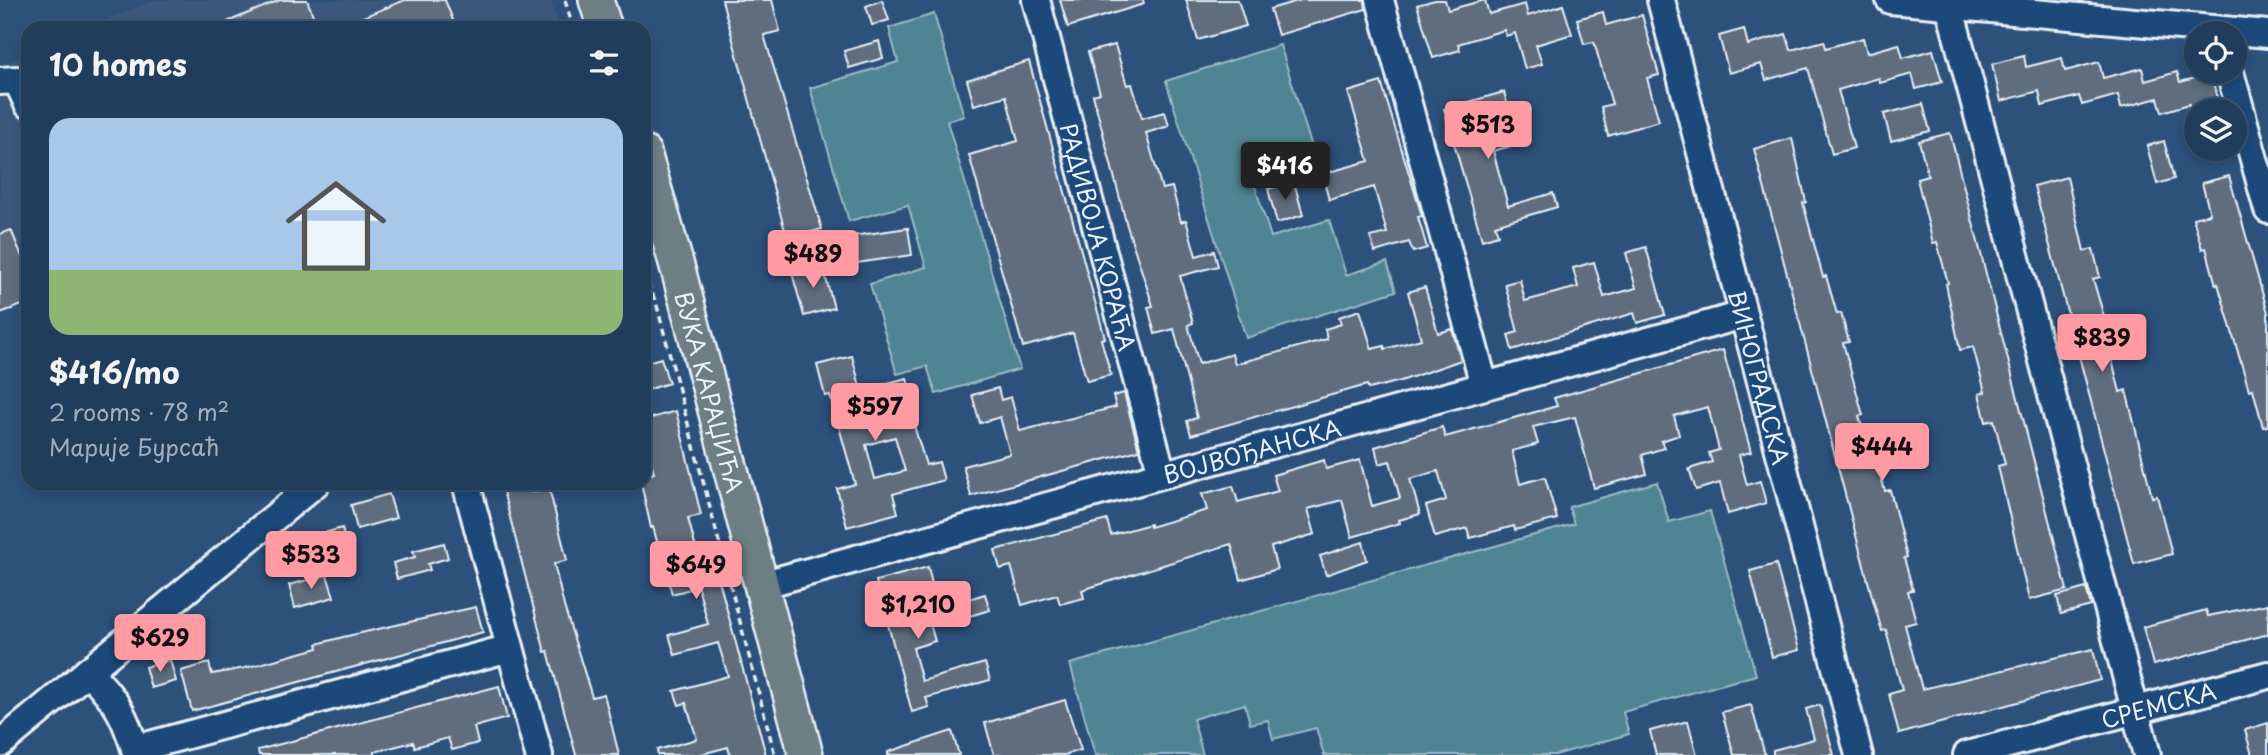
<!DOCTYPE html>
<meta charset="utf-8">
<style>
:root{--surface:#213d5c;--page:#2d4865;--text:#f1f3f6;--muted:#a2aebb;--line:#3e5672;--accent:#ff9aa2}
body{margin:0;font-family:"Playpen Sans",sans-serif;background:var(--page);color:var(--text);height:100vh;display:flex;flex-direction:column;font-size:26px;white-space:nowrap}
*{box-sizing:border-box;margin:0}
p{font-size:23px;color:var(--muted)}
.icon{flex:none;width:38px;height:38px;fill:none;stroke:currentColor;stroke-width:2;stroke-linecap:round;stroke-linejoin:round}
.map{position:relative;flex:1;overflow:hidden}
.details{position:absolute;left:21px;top:21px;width:630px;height:469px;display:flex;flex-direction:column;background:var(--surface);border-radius:21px;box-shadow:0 4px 10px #0003,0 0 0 2px var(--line)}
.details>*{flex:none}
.controls{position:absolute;left:2184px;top:21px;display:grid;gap:14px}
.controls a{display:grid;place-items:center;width:63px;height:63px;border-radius:50%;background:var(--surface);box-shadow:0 4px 10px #0003,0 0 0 2px var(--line);font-size:35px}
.price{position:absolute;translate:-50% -60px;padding:0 16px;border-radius:7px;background:var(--accent);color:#111;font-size:23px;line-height:46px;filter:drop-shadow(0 2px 4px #0008)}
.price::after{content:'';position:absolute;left:50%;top:42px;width:21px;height:16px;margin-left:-10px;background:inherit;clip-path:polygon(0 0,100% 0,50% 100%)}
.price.active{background:#222;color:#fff}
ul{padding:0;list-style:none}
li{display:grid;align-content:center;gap:14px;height:371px;padding:0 28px}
li span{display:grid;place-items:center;height:217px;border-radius:21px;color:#555}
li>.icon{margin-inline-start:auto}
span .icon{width:126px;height:126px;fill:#fffc;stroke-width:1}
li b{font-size:30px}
h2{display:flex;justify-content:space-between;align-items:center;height:84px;padding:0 28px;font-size:30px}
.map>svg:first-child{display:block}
.built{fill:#3b597c}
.green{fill:#4f8492;stroke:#9cbac5;stroke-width:2}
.building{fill:#5f6d7e;stroke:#e8f1f8;stroke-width:2;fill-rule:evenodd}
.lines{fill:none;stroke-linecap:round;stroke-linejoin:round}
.minor-casing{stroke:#e8f1f8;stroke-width:32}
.major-casing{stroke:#e8f1f8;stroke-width:38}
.path{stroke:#e8f1f8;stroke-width:3.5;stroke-dasharray:7 5;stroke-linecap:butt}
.minor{stroke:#1f4a7a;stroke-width:26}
.major{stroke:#6d7e84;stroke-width:33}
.labels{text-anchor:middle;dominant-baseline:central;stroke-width:6;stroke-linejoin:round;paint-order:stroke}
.street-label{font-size:23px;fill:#e8f1f8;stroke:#1f4a7a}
</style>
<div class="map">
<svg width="2268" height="755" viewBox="0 0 2268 755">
<rect width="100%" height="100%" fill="#2c517b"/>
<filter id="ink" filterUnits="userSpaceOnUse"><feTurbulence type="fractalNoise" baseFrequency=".0143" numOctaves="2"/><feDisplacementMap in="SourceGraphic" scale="14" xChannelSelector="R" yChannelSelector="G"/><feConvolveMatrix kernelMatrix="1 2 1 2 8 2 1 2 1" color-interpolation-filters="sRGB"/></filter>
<g filter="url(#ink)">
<g class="built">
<polygon points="155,0 550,0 560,28 87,28"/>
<polygon points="28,54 28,268 0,279 0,67"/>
</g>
<g class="green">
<polygon points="934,14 964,116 947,121 1020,369 936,394 927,366 897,374 870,284 926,267 908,205 849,221 810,88 898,62 889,28"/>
<polygon points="1280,45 1316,160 1253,180 1271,237 1329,220 1346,275 1387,262 1396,291 1246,338 1166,81"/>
<polygon points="1657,482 1669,522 1710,511 1756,675 1623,712 1629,734 1555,755 1324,755 1316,728 1273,739 1268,720 1250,724 1245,704 1193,719 1203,755 1095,755 1070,664 1574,524 1569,507"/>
</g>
<g class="building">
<polygon points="280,0 307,0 318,28 213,28"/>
<polygon points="405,0 445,0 456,28 336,28"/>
<polygon points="722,0 772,0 780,31 764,35 822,229 787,238"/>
<polygon points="882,0 889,20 872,25 866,6"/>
<polygon points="1060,0 1143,0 1144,4 1068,27"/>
<polygon points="1186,0 1238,0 1246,26 1198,40"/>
<polygon points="1301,0 1365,0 1366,9 1278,35 1270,9"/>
<polygon points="1435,0 1445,0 1448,10 1485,0 1489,14 1525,4 1528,16 1563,5 1572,34 1536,45 1542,64 1525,69 1515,33 1506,36 1504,30 1458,44 1460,50 1433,58 1417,5"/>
<polygon points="1603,12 1606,25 1642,15 1659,75 1647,78 1659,121 1608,136 1601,107 1612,104 1594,42 1584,44 1577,19"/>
<polygon points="1744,29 1748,45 1786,34 1791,50 1824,41 1826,48 1863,38 1867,53 1899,44 1903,58 1933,50 1942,82 1916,89 1912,74 1880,83 1879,78 1838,90 1854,148 1832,154 1808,68 1766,80 1761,64 1729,73 1719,36"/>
<polygon points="879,41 883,58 849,68 844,51"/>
<polygon points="1115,45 1127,85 1132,84 1142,118 1165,112 1169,126 1146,133 1162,189 1172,187 1181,222 1186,220 1196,256 1214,251 1218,266 1180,276 1193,323 1188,325 1199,364 1232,354 1235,364 1327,339 1325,329 1341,324 1339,317 1360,310 1372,349 1384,346 1385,349 1421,339 1408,292 1425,287 1438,333 1452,329 1461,360 1401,381 1369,389 1367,385 1191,435 1187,421 1197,418 1174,329 1155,334 1148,307 1153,306 1127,226 1093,95 1100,93 1088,52"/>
<polygon points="2024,56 2026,67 2062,58 2065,71 2099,62 2103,78 2142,68 2145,81 2177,72 2180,82 2211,74 2220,110 2190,110 2189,104 2162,112 2158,98 2121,108 2118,95 2082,105 2079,96 2042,106 2039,91 2001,101 1992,64"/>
<polygon points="1029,61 1105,338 1101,339 1111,375 1087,381 1073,333 1023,347 969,155 1018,141 1006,96 974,105 967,80"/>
<polygon points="1381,82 1422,216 1418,217 1427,248 1413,252 1409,242 1375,252 1370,237 1387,233 1374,187 1329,200 1322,174 1369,161 1348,92"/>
<polygon points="1504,92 1518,144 1493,151 1508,206 1553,193 1557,207 1495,225 1498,235 1482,240 1444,109"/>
<polygon points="1923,104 1930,131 1891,141 1884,114"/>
<polygon points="1950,133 2067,590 2029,600 1998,466 2005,464 1994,420 1986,422 1979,394 1985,392 1973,347 1960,350 1946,284 1948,283 1937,242 1933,243 1917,179 1928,176 1919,141"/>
<polygon points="1792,138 1806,202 1803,203 1823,277 1826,276 1837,314 1841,313 1849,342 1843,343 1863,415 1859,416 1871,460 1876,459 1885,491 1890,490 1907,557 1904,558 1913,590 1908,591 1916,622 1905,625 1922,689 2093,649 2100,680 1899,734 1889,694 1902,690 1886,630 1882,631 1873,600 1754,149"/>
<polygon points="2164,141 2174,179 2157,184 2147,146"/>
<polygon points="2229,176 2268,313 2268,426 2263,427 2253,389 2249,390 2218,284 2216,285 2206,248 2202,249 2193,218 2210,214 2202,183"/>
<polygon points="2067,177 2084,251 2093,249 2100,277 2093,279 2113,347 2109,348 2120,392 2126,390 2152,497 2157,496 2172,554 2134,564 2034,186"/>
<polygon points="1294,182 1303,215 1277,223 1268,189"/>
<polygon points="908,228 912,255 829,267 825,240"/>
<polygon points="11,230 28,271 28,303 0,313 0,234"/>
<polygon points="1646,247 1665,315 1637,323 1634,313 1512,350 1508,335 1518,332 1505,284 1520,280 1525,301 1578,287 1573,268 1594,262 1604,297 1636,288 1626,253"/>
<polygon points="822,264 834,308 804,316 792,273"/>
<polygon points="1723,350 1751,452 1739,455 1747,485 1760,481 1766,503 1728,514 1720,483 1696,490 1689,469 1712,462 1709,453 1719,450 1708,407 1674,416 1679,435 1661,441 1664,448 1642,455 1647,474 1594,488 1575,417 1533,427 1538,444 1512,451 1520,484 1545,477 1557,519 1515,530 1514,526 1470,538 1467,528 1435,537 1426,506 1446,500 1438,471 1410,479 1420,514 1399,520 1400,523 1352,537 1342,500 1308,509 1315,534 1271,547 1277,569 1241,580 1231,544 1082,590 1084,598 1060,604 1057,595 1022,605 1011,566 1000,569 995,550 1107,520 1111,535 1150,524 1150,527 1207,510 1202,494 1233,486 1238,502 1278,491 1273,475 1324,460 1326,469 1360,460 1372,506 1400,498 1390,461 1379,464 1375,447 1442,427 1445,437 1557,406 1554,398"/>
<path d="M852,356l9,34 46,-12 4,17 -6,1 21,69 13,-3 5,18 -51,14 5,19 -51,14 -10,-38 18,-5 -25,-89 -5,1 -8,-31zM895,437l10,34 -30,8 -9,-34z"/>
<polygon points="661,358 669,383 644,391 644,363"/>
<polygon points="998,388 1001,400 1011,397 1020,431 1116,407 1113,396 1124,393 1139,450 971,496 963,466 1010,454 1000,417 980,423 972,395"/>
<polygon points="676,411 701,515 688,518 702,572 716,569 766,755 730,755 728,747 698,755 658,755 657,750 697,739 686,703 679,705 674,691 728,676 718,643 675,655 669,635 708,624 698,587 672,594 653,527 651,528 641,483 644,483 644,476 654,473 644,435 644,420"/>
<polygon points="501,483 530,483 532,492 549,488 567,560 554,564 564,606 592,697 604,694 619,755 576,755 548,651 545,652"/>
<polygon points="389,494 396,518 357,529 351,505"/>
<polygon points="342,528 348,552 313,561 306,538"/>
<polygon points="1363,542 1367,560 1326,575 1320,556"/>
<polygon points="444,543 448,558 428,564 430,570 397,579 393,563 415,557 413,551"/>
<polygon points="1776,564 1799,650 1772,657 1750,571"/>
<polygon points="928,567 932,584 907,591 917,628 930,624 935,641 913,648 922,681 985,663 990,680 926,698 929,707 912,712 876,581"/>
<polygon points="327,575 334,597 295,608 289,585"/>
<polygon points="2086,588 2091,606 2061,614 2057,596"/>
<polygon points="985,594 990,610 959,619 955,603"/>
<polygon points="2268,604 2268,634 2153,665 2143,627 2206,610 2208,616"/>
<polygon points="476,607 483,632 192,711 181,671 209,663 212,674 245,668 318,648 317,644 343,637"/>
<polygon points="170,660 176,681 151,688 145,667"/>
<polygon points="499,686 507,718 474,727 478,743 452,750 448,738 415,747 413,742 374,752 375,755 259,755 258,750"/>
<polygon points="1065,700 1081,750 1065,755 994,755 985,723"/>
<polygon points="1751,705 1765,755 1734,755 1722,712"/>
<polygon points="1820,705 1834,755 1773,755 1773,750 1814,739 1806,709"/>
<polygon points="1688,721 1697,755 1656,755 1650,731"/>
<polygon points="2268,723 2268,755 2252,755 2245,730"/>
<polygon points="952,731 959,755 888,755 888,752"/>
</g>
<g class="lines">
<g class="minor-casing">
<g id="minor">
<path id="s1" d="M1036,0l126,474"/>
<polyline points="1380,0 1484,385"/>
<path id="s2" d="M1661,0l198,755"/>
<polyline points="1890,0 2268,34"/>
<polyline points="1949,5 2147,755"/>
<polyline points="2230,72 2268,210"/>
<polyline points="0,81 17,80 28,104"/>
<polyline points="466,483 539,755"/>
<path id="s3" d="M761,585l982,-270"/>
<path d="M88,671c30,32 36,42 49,84"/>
<polyline points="0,744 316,483"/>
<polyline points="135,749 510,648"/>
<path id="s4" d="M1967,755l301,-80"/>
</g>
</g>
<g class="major-casing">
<g id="major">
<polyline points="596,0 605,28"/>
<path id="s5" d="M644,153l35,120 127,482"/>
</g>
</g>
<g class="path">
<polyline points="565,0 573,28"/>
<polyline points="644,271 657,306 775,755"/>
</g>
<use href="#minor" class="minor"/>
<use href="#major" class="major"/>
</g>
</g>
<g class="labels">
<g class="street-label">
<text stroke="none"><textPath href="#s1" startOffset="245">РАДИВОЈА КОРАЋА</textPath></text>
<text stroke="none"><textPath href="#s2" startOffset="390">ВИНОГРАДСКА</textPath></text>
<text stroke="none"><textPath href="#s5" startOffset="248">ВУКА КАРАЏИЋА</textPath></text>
<text stroke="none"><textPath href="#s3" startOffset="509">ВОЈВОЂАНСКА</textPath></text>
<text stroke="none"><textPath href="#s4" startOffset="198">СРЕМСКА</textPath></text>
</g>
</g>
</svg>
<div class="controls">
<a><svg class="icon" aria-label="locate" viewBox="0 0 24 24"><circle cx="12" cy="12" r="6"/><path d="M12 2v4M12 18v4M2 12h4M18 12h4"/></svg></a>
<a><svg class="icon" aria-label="layers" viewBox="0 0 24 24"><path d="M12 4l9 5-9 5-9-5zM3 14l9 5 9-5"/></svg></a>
</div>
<b class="price" style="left:1488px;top:161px">$513</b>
<b class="price active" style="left:1285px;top:202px">$416</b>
<b class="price" style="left:813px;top:290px">$489</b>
<b class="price" style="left:2102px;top:374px">$839</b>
<b class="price" style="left:875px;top:443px">$597</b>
<b class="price" style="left:1882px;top:483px">$444</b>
<b class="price" style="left:311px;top:591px">$533</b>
<b class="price" style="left:696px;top:601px">$649</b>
<b class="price" style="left:918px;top:641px">$1,210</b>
<b class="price" style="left:160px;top:674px">$629</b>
<section class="details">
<h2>10 homes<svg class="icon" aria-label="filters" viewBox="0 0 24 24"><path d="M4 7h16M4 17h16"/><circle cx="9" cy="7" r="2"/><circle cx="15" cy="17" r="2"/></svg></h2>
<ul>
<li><span style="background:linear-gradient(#a9c7e8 70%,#8fb573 0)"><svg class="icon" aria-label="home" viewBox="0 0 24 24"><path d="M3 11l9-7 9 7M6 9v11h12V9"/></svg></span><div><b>$416/mo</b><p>2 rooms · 78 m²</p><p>Марије Бурсаћ</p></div></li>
</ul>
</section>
</div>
